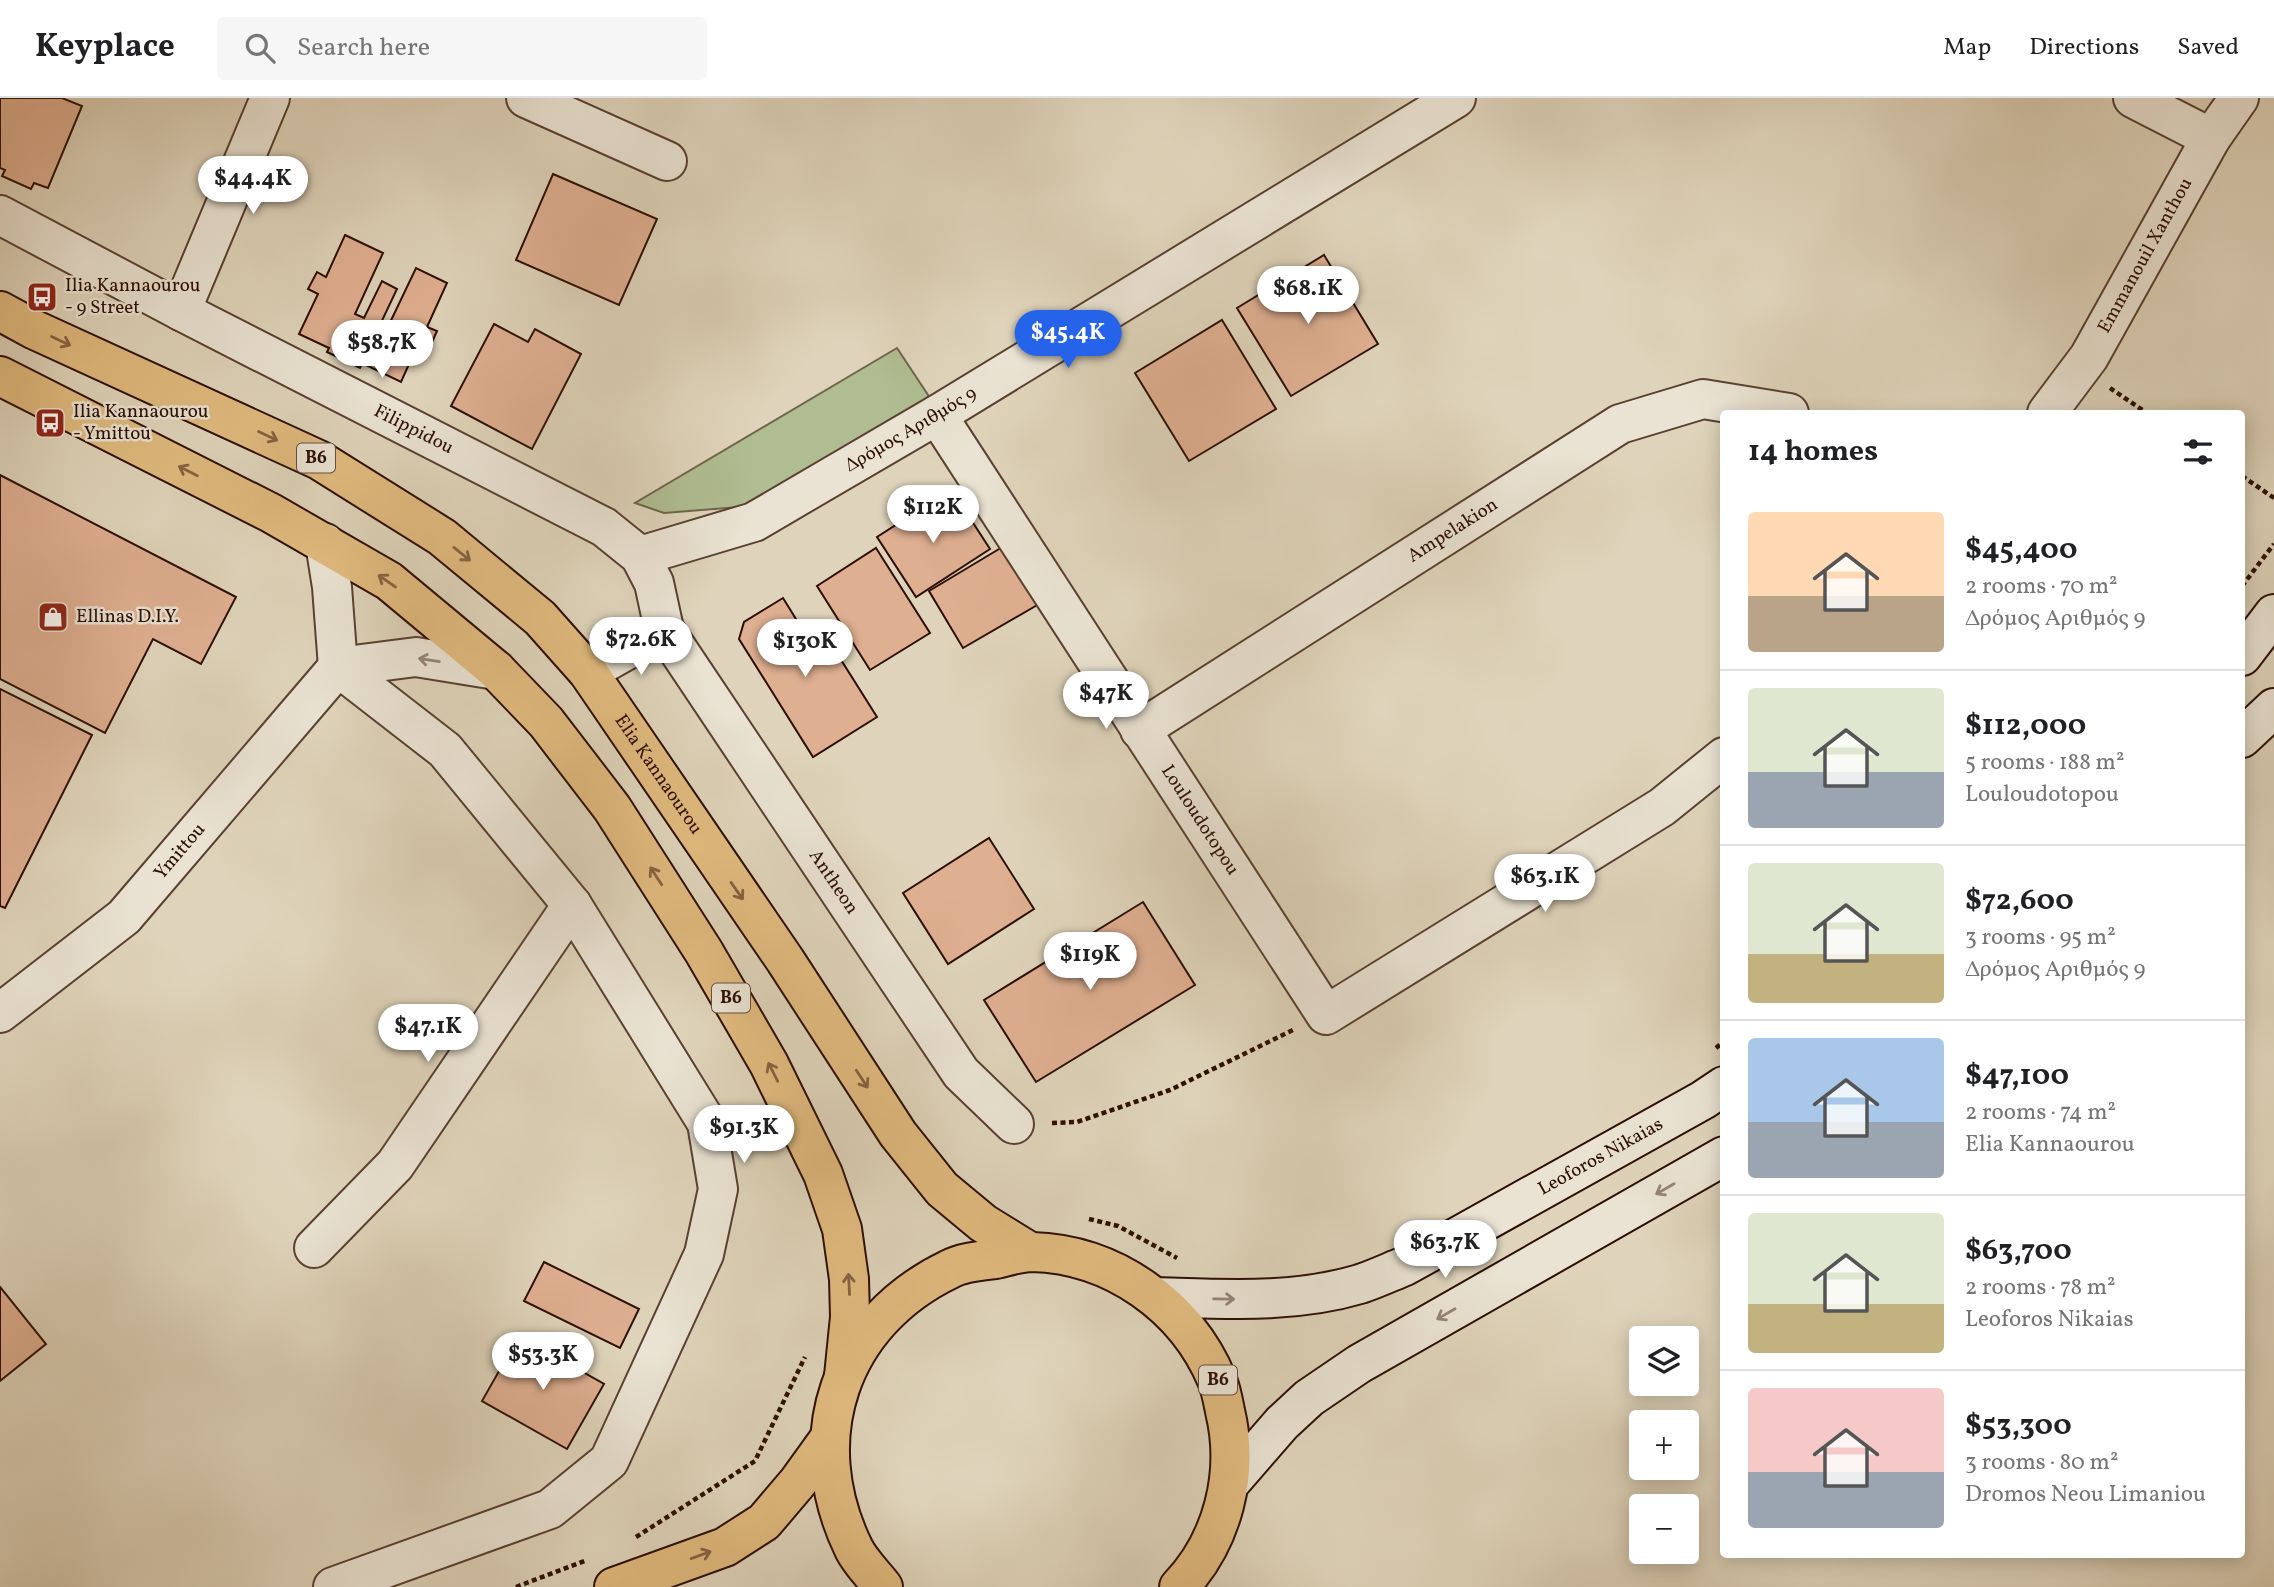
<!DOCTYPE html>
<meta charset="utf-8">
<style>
:root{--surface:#fff;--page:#f6f6f6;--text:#202124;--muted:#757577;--line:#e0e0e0;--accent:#2563eb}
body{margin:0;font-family:Vollkorn,serif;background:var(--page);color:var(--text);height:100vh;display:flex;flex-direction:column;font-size:26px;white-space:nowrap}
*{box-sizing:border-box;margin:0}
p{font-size:23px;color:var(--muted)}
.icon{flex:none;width:38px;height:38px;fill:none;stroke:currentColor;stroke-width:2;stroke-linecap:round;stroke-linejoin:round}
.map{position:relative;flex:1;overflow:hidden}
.side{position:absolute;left:1720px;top:312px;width:525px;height:1148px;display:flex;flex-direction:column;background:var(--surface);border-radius:7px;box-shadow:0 4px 18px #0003}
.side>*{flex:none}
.buttons{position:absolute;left:1629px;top:1228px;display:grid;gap:14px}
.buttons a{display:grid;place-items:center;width:70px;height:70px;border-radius:7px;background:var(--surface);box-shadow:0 4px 18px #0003;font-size:35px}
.price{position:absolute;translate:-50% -60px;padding:0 16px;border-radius:24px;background:#fff;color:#222;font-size:23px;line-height:46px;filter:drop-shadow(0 2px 4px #0008)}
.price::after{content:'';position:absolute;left:50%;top:42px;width:21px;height:16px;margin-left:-10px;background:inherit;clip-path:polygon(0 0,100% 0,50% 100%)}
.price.selected{background:var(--accent);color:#fff}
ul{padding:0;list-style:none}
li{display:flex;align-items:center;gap:21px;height:175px;padding:0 28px}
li+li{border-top:2px solid var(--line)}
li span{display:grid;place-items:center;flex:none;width:196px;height:140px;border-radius:7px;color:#555}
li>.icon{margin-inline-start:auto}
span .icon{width:84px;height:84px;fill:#fffc;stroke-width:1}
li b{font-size:30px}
h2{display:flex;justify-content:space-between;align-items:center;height:84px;padding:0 28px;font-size:30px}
header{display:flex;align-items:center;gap:42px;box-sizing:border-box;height:98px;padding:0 35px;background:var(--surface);border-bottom:2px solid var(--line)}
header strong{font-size:33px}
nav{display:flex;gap:38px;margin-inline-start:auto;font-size:24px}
.search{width:490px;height:63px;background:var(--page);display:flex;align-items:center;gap:18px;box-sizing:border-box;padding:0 24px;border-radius:7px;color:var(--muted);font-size:26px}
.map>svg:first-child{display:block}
.green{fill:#b0bd92;stroke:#6e664a;stroke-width:2}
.building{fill:#dfaf91;stroke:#2c0e03;stroke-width:2}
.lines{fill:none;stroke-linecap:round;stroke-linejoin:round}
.street-casing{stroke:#594031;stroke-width:42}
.secondary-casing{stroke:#2c0e03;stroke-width:42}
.primary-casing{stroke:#2c0e03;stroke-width:42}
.path{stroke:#2c0e03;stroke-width:4.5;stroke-dasharray:5 3.5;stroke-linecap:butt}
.street{stroke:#eae3d3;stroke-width:38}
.secondary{stroke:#eae3d3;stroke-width:38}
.primary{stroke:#e0ba7e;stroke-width:38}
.oneway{stroke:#866440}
.oneway2{stroke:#948375}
.labels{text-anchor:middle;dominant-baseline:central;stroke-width:5;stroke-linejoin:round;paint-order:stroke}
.shield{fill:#eae3d3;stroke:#654e41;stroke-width:2}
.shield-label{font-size:18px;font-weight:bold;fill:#2c0e03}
.street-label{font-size:19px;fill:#2c0e03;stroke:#eae3d3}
.poi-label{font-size:19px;fill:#2c0e03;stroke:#eae3d3;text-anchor:start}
</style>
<header>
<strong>Keyplace</strong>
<div class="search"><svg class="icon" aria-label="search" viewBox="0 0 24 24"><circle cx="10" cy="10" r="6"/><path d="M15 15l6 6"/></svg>Search here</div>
<nav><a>Map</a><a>Directions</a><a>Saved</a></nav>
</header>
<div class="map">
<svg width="2274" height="1489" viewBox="0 0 2274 1489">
<rect width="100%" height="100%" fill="#dfd4bb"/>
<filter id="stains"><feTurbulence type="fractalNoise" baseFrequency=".00286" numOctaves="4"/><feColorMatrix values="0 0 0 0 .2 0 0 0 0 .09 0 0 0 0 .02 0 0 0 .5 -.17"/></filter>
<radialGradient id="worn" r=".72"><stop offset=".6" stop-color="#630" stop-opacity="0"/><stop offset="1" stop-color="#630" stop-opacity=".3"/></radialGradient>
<polygon class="green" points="897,250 930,300 752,408 664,415 635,405"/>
<g class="building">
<polygon points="0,0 62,0 82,8 48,90 34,85 31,91 2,78 5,72 0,70"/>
<polygon points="553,76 657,121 619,207 516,162"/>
<polygon points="345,137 383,155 355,216 364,220 382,183 397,191 378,231 385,235 416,170 447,185 427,229 437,233 429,251 418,246 401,284 362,265 360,270 327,254 329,250 299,236 318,196 308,191 317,174 326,179"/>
<polygon points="1324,157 1378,246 1291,298 1237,210"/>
<polygon points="1222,222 1276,311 1189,363 1135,275"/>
<polygon points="494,226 528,244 535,231 581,256 532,351 451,308"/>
<polygon points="0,377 236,499 201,566 153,541 105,635 0,581"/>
<polygon points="945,402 964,411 990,451 916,499 877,439 927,407"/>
<polygon points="1004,448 1039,506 963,550 929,493"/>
<polygon points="876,450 930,535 870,572 817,488"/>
<polygon points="783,500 817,555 831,546 877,619 813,659 739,541 744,524"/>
<polygon points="0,591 92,637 5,810 0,808"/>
<polygon points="989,740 1034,811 948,866 903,795"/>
<polygon points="1143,804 1195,887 1036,984 984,902"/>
<polygon points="544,1164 639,1211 620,1250 524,1203"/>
<polygon points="0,1189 46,1246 0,1283"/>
<polygon points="519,1238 604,1286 567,1351 482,1303"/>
</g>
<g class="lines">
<g class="street-casing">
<g id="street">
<polyline points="526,0 667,63"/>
<polyline points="2133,0 2211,40"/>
<path id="s1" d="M0,117l181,96 423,216 36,29 14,27 10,46 297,444 53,51"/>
<polyline points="181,213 270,0"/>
<path id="s2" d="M2047,315l42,-56 122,-219 28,-40"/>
<path id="s3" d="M937,317l389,600 336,-208 62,-50"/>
<polyline points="325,445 332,489 338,569"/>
<path id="s4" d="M640,458l114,-34 183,-107 519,-317"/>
<polyline points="588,574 664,531"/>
<path id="s5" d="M1140,632l480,-306 83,-25 86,14"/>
<path id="s6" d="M0,915l124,-96 214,-250 78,-10 80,13"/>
<polyline points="314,1150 395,1067 572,807"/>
<polyline points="333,1489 550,1411 609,1363 704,1156 718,1091 707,1025 572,807 445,652 338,569"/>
</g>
</g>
<g class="secondary-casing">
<g id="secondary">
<polyline points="2242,558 2274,516"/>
<polyline points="2242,640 2274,610"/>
<path id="s7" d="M1156,1199c69,2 137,7 204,-13 15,-5 30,-12 45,-18l298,-166 21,-14"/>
<polyline points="1229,1386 1282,1325 1309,1300 1359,1266 1724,1058"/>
</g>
</g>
<g class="primary-casing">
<g id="primary">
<path id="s8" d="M0,213l35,19 284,130 123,77 98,81 48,54 197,288 113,174 44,55 41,34 47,29"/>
<polyline points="0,278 271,415 389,483 496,572 546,624 612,710 704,854 769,966 823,1076 842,1131 849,1181 850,1219 844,1278"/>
<polyline points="614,1489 725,1449 764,1424 798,1384 829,1341"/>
<path d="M883,1489c-9,-12 -22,-24 -29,-38 -54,-110 -15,-227 96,-280 13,-7 31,-8 46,-10 12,-3 25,-7 36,-7 81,2 154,54 185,128 4,9 6,21 8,31 15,62 -2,130 -46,176"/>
</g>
</g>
<g class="path">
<polyline points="2110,290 2147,315"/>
<polyline points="2242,378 2274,400"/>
<polyline points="2242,488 2274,446"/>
<polyline points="1716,950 1724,943"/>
<polyline points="1052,1025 1077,1024 1170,992 1293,932"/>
<polyline points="1089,1121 1118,1128 1177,1160"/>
<polyline points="636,1439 755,1363 805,1259"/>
<polyline points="516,1489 587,1462"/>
</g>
<use href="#street" class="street"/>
<use href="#secondary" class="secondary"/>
<use href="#primary" class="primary"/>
</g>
<defs><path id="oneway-shaft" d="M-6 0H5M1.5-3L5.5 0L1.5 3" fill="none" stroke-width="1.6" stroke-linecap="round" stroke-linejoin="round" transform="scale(1.75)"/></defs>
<g class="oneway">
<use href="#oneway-shaft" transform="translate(61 243) rotate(25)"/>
<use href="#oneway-shaft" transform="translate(268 338) rotate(25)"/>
<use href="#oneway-shaft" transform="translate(188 373) rotate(-153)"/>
<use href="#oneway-shaft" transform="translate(462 456) rotate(39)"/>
<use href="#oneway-shaft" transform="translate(387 483) rotate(-145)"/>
<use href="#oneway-shaft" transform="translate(656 778) rotate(-123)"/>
<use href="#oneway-shaft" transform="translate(737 793) rotate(55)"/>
<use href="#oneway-shaft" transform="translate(773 974) rotate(-117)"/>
<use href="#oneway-shaft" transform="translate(862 981) rotate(57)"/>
<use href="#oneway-shaft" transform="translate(849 1186) rotate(-93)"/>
<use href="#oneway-shaft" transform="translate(701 1457) rotate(-20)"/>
</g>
<g class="oneway2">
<use href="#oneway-shaft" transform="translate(429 562) rotate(-171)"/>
<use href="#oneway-shaft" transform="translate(1665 1091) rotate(150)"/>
<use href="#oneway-shaft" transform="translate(1224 1201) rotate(1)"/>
<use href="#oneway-shaft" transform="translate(1446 1216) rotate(150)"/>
</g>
<defs>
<g id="bus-square" transform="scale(1.575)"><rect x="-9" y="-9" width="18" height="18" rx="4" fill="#8f2418" stroke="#eae3d3"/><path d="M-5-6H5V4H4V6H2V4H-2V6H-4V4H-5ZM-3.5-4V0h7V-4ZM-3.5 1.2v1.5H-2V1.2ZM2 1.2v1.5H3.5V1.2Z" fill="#fff"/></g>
<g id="shop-square" transform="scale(1.575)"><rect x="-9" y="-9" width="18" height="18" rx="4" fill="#8f2418" stroke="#eae3d3"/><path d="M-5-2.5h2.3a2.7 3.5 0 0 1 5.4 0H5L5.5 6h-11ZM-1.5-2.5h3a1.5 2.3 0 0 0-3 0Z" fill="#fff"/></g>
</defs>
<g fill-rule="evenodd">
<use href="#bus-square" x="42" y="199"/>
<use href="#bus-square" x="50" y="325"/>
<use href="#shop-square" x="53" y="519"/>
</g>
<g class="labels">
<g class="shield">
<rect x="297" y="345.5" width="38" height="29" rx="5"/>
<rect x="712" y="885.5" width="38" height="29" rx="5"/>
<rect x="1199" y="1267.5" width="38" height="29" rx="5"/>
</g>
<g class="shield-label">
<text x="316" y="360">B6</text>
<text x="731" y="900">B6</text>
<text x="1218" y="1282">B6</text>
</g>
<g class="street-label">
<text stroke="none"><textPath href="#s2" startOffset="186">Emmanouil Xanthou</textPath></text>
<text stroke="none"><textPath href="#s1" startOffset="466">Filippidou</textPath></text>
<text stroke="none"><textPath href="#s4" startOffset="301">Δρόμος Αριθμός 9</textPath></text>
<text stroke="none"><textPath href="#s5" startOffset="371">Ampelakion</textPath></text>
<text stroke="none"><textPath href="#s8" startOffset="821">Elia Kannaourou</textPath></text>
<text stroke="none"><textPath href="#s3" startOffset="483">Louloudotopou</textPath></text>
<text stroke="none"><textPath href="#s6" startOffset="243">Ymittou</textPath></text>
<text stroke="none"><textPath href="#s1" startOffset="1108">Antheon</textPath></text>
<text stroke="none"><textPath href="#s7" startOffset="478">Leoforos Nikaias</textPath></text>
</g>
<g class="poi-label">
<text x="65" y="188">Ilia Kannaourou<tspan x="65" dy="22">- 9 Street</tspan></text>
<text x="73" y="314">Ilia Kannaourou<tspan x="73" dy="22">- Ymittou</tspan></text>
<text x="76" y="519">Ellinas D.I.Y.</text>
</g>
</g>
<rect width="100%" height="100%" filter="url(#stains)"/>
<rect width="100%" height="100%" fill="url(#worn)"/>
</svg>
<div class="buttons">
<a><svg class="icon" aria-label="layers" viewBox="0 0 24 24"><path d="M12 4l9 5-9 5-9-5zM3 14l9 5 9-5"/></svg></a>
<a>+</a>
<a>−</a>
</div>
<b class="price" style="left:253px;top:118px">$44.4K</b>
<b class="price" style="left:1308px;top:228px">$68.1K</b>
<b class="price selected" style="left:1068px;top:272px">$45.4K</b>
<b class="price" style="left:382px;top:282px">$58.7K</b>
<b class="price" style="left:933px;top:447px">$112K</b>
<b class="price" style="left:641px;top:579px">$72.6K</b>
<b class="price" style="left:805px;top:581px">$130K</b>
<b class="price" style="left:1106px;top:633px">$47K</b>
<b class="price" style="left:1545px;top:816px">$63.1K</b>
<b class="price" style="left:1090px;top:894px">$119K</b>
<b class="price" style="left:428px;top:966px">$47.1K</b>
<b class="price" style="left:744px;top:1067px">$91.3K</b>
<b class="price" style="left:1445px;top:1182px">$63.7K</b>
<b class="price" style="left:543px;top:1294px">$53.3K</b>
<section class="side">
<h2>14 homes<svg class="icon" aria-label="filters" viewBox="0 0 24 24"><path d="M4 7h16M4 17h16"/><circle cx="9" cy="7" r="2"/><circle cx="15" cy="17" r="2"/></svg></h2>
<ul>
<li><span style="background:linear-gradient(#ffd9b3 60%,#b9a48a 0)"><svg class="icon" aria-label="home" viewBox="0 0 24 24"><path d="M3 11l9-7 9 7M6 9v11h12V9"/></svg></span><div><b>$45,400</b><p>2 rooms · 70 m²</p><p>Δρόμος Αριθμός 9</p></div></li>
<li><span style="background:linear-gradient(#dfe7d0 60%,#9aa5b1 0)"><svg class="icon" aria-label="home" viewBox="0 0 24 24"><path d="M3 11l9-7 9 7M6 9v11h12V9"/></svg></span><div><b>$112,000</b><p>5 rooms · 188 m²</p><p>Louloudotopou</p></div></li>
<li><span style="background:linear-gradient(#dfe7d0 65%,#c2b280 0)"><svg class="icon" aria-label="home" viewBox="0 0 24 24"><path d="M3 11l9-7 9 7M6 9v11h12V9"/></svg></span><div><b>$72,600</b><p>3 rooms · 95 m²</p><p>Δρόμος Αριθμός 9</p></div></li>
<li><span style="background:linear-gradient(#a9c7e8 60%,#9aa5b1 0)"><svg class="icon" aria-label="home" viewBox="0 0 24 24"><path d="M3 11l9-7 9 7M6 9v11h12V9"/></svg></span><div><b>$47,100</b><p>2 rooms · 74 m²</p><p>Elia Kannaourou</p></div></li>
<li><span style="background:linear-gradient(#dfe7d0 65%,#c2b280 0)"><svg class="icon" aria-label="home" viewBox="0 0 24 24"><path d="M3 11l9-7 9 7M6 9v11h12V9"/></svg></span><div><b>$63,700</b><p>2 rooms · 78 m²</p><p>Leoforos Nikaias</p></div></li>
<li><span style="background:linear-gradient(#f6c9c9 60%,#9aa5b1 0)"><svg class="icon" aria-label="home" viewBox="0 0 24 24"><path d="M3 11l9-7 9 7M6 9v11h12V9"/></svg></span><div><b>$53,300</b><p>3 rooms · 80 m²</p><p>Dromos Neou Limaniou</p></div></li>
</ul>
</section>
</div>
